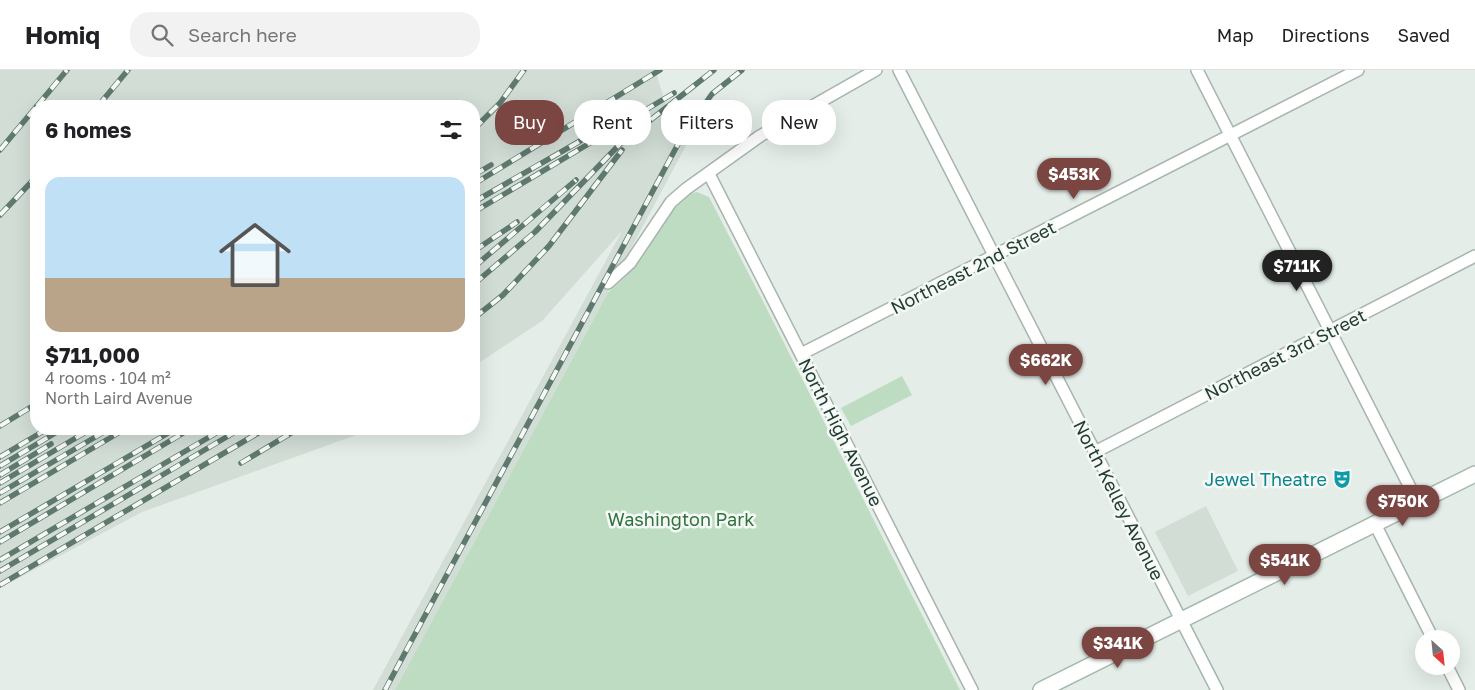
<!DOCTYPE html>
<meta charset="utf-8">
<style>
:root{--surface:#fff;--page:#f2f2f2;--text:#202124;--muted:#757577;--line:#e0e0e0;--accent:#7b4541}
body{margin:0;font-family:"Golos Text",sans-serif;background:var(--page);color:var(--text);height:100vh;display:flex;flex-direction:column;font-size:19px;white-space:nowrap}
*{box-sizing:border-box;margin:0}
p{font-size:16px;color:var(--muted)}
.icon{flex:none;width:28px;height:28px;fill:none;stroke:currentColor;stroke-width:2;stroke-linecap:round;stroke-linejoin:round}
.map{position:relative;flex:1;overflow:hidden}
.side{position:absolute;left:30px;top:30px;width:450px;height:335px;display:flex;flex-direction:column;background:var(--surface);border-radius:20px;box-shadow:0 5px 20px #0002}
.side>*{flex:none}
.guide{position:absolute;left:495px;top:30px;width:475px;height:45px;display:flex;gap:10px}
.needle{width:32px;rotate:153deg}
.controls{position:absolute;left:1415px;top:560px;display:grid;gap:10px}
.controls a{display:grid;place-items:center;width:45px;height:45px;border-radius:50%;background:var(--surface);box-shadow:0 5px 20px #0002;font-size:25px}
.price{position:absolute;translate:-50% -42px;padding:0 11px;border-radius:18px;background:var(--accent);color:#fff;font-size:16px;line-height:32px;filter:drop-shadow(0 1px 2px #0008)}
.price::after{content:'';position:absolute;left:50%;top:30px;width:15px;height:11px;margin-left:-8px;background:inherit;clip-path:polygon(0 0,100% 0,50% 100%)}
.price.current{background:#222;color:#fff}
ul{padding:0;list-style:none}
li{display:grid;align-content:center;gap:10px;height:265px;padding:0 15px}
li+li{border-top:1px solid var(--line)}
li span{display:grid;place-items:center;height:155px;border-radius:15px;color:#555}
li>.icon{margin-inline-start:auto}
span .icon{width:90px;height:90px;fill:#fffc;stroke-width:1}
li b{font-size:21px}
h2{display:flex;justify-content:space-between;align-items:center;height:60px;padding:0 15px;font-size:21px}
.tag{padding:0 18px;border-radius:20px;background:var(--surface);box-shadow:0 5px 20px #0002;font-size:18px;line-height:45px}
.tag.current{background:var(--accent);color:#fff}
header{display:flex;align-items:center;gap:30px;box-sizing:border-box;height:70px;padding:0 25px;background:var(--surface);border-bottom:1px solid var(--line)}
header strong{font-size:24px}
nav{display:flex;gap:28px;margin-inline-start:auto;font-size:18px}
.search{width:350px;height:45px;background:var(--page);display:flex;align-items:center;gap:12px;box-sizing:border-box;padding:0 18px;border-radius:20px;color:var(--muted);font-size:19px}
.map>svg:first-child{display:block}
.built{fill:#d2ddd6}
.green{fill:#bedcc2}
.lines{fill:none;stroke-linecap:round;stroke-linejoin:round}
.street-casing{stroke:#a7b5ad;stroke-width:14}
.secondary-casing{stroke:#a3b8ad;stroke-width:18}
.street{stroke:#fff;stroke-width:11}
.secondary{stroke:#fff;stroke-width:15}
.rail-casing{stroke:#5f796e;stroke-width:5.5}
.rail{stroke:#f5f9f6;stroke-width:4;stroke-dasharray:11;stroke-linecap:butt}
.labels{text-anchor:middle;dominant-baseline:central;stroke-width:5;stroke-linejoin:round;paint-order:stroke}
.street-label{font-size:18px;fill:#243d33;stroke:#f5f9f6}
.culture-label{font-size:18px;fill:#0d838f;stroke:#f5f9f6;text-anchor:end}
.park-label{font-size:18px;fill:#31723f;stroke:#f5f9f6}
</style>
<header>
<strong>Homiq</strong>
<div class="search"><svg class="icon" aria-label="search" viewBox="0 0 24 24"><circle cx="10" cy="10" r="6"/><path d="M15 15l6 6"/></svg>Search here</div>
<nav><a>Map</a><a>Directions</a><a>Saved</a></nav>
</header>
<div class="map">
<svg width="1475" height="620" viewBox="0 0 1475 620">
<rect width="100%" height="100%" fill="#e4ede7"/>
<g class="built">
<polygon points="0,0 655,0 675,62 689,70 395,620 373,620 622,161 542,251 474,296 474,36 36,36 36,359 373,359 142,442 0,518"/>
<polygon points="1206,436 1238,501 1188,526 1155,462"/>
</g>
<g class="green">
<path d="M697,122l12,5c27,53 55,105 81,158l170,335h-565l213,-398c32,-22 48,-63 74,-92l7,-6z"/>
<polygon points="902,306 912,325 851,356 841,338"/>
</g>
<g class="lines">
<g class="street-casing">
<g id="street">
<polyline points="899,0 1217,620"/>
<polyline points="1197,0 1418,433"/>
<polyline points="709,104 972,620"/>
<polyline points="608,213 630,193 671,132 686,119 760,66 876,0"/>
<polyline points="801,284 1358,0"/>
<polyline points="1095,382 1475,186"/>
<polyline points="1375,454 1433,569"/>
<polyline points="1447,596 1459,620"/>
</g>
</g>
<g class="secondary-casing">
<polyline id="secondary" points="1041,620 1475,404"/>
</g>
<use href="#street" class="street"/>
<use href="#secondary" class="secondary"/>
<g class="rail-casing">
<g id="rail">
<polyline points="37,36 67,0"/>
<polyline points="98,36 128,0"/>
<polyline points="474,59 500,33 524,0"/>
<polyline points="0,80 36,37"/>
<polyline points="474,105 491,95"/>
<polyline points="474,114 660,0"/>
<polyline points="474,132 587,67"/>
<polyline points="474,142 674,23"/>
<polyline points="0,145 36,107"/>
<polyline points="474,181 517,152"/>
<polyline points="474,197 576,110"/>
<polyline points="474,214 535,162 620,74 714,0"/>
<polyline points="474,248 503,225 549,176 622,80"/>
<polyline points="0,356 36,334"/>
<polyline points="0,387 47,359"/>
<polyline points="241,393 298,359"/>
<polyline points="0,396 62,359"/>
<polyline points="0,405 51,374"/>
<polyline points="0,413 91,359"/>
<polyline points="0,423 109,359"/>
<polyline points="0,433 125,359"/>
<polyline points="0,462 175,359"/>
<polyline points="0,472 190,359"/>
<polyline points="0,490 223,359"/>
<polyline points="0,501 240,359"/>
<polyline points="0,515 265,359"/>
<polyline points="385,620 684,63 712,24 742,0"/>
</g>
</g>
<use href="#rail" class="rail"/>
</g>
<defs>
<g id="theatre-bare" transform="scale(1.5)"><path d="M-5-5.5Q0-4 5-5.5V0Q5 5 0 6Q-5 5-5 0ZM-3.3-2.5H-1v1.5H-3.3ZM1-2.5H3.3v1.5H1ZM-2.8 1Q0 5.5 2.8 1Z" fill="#0f9aa8" stroke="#f5f9f6" stroke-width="2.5" paint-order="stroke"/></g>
</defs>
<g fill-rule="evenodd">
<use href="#theatre-bare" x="1342" y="409"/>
</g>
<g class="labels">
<g class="street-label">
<text transform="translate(973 197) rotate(-27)">Northeast 2nd Street</text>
<text transform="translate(1285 284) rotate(-27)">Northeast 3rd Street</text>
<text transform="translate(841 362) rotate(63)">North High Avenue</text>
<text transform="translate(1119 430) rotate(63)">North Kelley Avenue</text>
</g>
<g class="culture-label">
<text x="1327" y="409">Jewel Theatre</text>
</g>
<g class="park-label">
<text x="681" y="449">Washington Park</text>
</g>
</g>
</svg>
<div class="controls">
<a><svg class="needle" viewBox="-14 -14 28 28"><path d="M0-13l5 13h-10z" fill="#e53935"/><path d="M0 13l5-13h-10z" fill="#757577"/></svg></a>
</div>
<b class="price" style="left:1074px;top:130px">$453K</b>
<b class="price current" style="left:1297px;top:222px">$711K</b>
<b class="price" style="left:1046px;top:316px">$662K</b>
<b class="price" style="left:1403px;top:457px">$750K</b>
<b class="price" style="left:1285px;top:516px">$541K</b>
<b class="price" style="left:1118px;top:599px">$341K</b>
<div class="guide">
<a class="tag current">Buy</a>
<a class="tag">Rent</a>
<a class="tag">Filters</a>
<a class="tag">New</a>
</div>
<section class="side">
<h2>6 homes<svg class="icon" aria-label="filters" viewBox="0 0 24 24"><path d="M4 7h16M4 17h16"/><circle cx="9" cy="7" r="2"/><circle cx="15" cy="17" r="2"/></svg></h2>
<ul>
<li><span style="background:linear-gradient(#bfe0f5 65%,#b9a48a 0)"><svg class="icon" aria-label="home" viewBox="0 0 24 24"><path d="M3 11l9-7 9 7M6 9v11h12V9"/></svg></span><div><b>$711,000</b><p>4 rooms · 104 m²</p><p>North Laird Avenue</p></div></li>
</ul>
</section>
</div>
